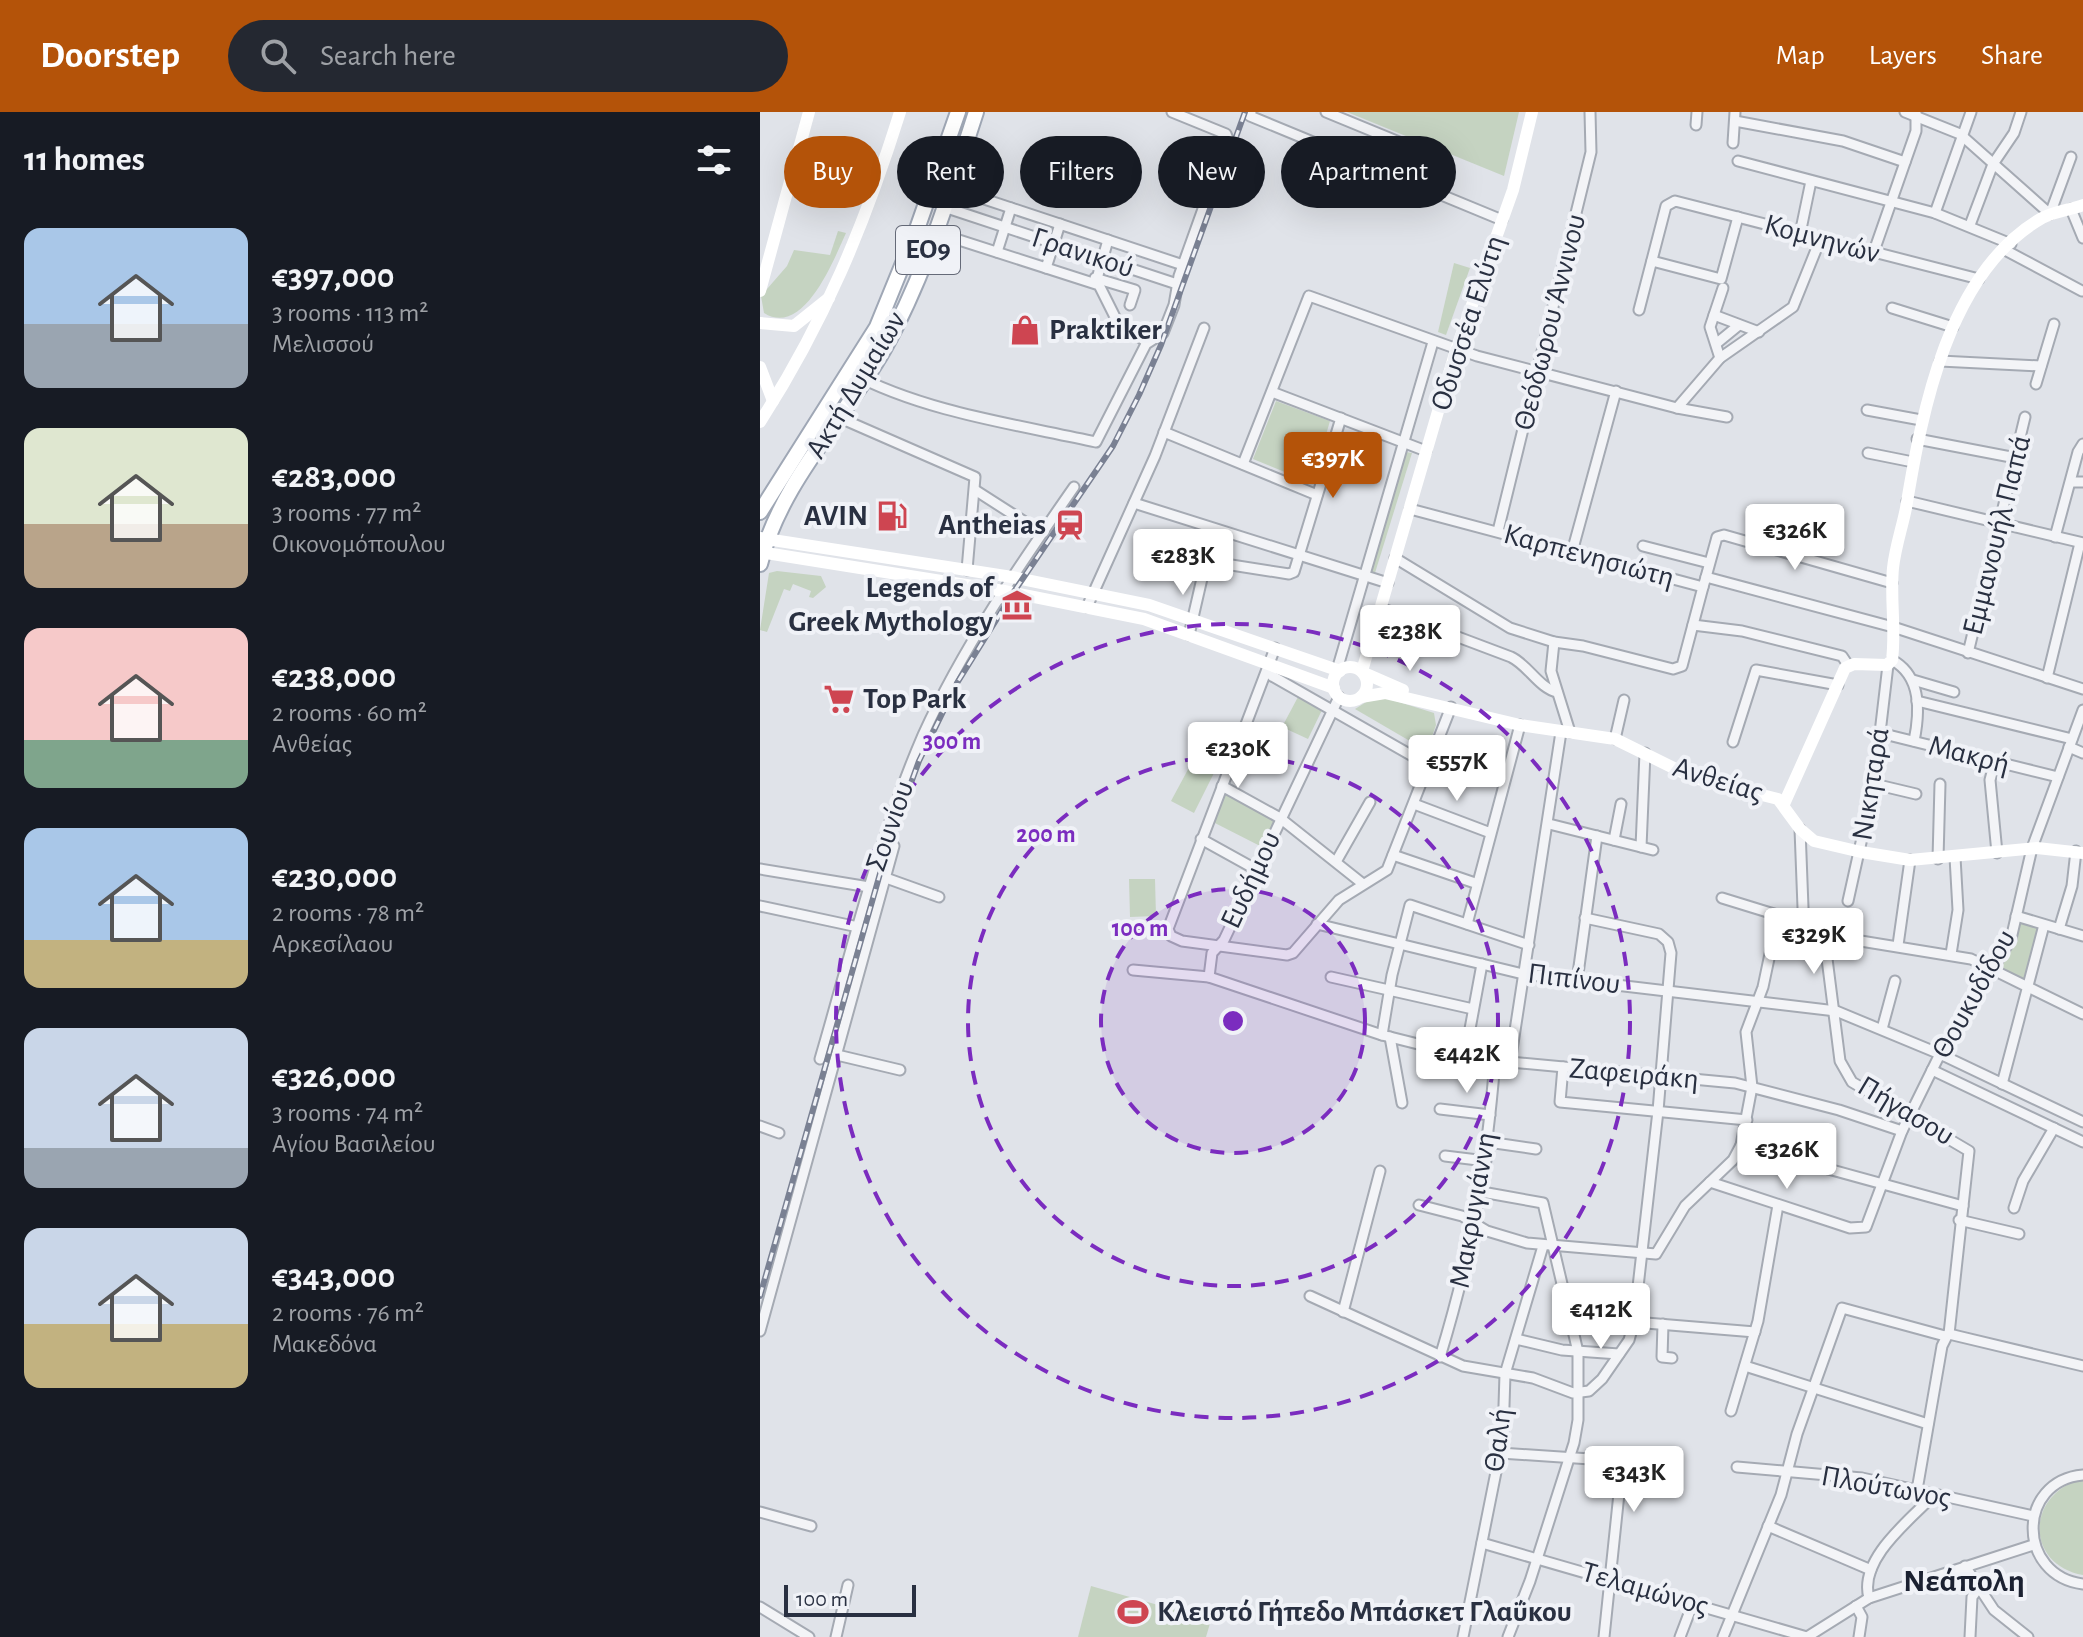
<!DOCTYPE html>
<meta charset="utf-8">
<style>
:root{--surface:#171b24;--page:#242831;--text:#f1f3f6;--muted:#9ea1a6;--accent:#b45309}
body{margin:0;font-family:"Alegreya Sans",sans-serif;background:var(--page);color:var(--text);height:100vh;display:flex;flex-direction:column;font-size:30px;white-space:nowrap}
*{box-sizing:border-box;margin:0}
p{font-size:26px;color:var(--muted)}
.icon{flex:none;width:44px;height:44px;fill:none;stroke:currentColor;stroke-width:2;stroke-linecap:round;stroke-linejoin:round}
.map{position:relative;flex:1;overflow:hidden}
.drawer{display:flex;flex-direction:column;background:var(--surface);width:760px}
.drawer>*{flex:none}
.banner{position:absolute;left:24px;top:24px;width:760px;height:72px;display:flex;gap:16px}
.scale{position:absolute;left:24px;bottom:20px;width:132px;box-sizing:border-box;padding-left:8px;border:4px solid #293041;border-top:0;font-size:22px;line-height:28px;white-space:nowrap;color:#293041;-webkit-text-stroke:6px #f0f2f7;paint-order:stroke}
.price{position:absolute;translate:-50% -68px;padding:0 18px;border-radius:8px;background:#fff;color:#222;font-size:26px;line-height:52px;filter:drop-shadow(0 2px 4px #0008)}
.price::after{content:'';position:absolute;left:50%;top:48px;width:24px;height:18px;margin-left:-12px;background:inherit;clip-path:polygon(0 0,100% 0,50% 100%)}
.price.current{background:var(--accent);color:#fff}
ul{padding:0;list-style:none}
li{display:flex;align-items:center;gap:24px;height:200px;padding:0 24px}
li span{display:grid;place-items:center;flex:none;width:224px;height:160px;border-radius:16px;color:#555}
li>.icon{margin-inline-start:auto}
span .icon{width:96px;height:96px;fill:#fffc;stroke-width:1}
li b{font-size:34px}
h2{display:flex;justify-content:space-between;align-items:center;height:96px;padding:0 24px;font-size:34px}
.tag{padding:0 28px;border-radius:36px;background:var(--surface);box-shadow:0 8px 32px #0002;font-size:28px;line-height:72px}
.tag.current{background:var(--accent);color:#fff}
header{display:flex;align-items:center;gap:48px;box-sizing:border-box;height:112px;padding:0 40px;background:var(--accent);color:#fff}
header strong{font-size:38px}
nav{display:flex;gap:44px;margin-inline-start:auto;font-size:28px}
.search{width:560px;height:72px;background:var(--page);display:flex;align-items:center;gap:20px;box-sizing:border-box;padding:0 28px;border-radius:44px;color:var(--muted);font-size:30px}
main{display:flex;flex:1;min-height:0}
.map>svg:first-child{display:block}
.green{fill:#c5d3c1}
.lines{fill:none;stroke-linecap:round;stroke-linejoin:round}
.minor-casing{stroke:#a5aab3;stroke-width:13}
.primary-casing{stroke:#9fa7b5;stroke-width:18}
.minor{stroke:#f3f4f7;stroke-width:9}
.secondary{stroke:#fff;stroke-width:12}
.primary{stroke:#fff;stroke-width:14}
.rail-casing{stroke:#7a8193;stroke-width:6}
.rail{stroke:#f0f2f7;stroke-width:3;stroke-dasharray:9;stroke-linecap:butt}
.ring{fill:none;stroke:#7b2cbf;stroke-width:4;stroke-dasharray:14 10}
.labels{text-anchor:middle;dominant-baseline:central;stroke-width:8;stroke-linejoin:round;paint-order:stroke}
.shield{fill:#f0f2f7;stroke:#656a78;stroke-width:2}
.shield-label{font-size:28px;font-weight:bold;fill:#293041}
.street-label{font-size:30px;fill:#293041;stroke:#f0f2f7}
.poi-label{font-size:30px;font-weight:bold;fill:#293041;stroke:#f0f2f7;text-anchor:start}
.neighbourhood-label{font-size:32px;font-weight:bold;fill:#1b2131;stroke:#f0f2f7}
.centre{fill:#7b2cbf;stroke:#f0f2f7;stroke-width:4}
.ring-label{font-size:24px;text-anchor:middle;font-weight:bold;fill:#7b2cbf;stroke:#f0f2f7;stroke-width:8;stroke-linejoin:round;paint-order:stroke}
</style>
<header>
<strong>Doorstep</strong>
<div class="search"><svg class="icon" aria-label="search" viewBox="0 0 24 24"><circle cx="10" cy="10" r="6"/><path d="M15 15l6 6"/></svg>Search here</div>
<nav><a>Map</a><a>Layers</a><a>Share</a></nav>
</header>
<main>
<section class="drawer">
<h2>11 homes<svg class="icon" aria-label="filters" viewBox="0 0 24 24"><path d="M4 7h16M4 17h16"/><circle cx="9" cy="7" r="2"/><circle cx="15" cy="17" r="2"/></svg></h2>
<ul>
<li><span style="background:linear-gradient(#a9c7e8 60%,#9aa5b1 0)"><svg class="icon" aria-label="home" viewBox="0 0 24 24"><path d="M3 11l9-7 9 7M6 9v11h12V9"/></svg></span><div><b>€397,000</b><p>3 rooms · 113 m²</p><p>Μελισσού</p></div></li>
<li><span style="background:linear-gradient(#dfe7d0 60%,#b9a48a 0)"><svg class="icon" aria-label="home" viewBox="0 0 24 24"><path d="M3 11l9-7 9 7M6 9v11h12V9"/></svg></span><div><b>€283,000</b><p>3 rooms · 77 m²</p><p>Οικονομόπουλου</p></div></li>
<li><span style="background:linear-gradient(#f6c9c9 70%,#7fa58c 0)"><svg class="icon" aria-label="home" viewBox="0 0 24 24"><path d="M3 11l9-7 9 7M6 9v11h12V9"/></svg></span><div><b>€238,000</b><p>2 rooms · 60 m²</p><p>Ανθείας</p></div></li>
<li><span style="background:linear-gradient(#a9c7e8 70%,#c2b280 0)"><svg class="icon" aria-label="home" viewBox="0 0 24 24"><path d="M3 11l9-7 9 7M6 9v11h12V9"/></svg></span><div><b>€230,000</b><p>2 rooms · 78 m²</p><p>Αρκεσίλαου</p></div></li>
<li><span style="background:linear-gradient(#c9d6e8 75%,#9aa5b1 0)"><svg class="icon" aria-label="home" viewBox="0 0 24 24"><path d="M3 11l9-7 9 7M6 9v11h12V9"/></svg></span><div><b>€326,000</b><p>3 rooms · 74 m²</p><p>Αγίου Βασιλείου</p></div></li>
<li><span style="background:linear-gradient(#c9d6e8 60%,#c2b280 0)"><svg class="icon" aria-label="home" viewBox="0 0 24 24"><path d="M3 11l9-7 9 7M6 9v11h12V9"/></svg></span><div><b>€343,000</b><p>2 rooms · 76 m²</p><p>Μακεδόνα</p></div></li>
</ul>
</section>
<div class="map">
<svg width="1323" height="1525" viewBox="0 0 1323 1525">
<rect width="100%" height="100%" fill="#e0e3e9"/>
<g class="green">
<polygon points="587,0 759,0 744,64"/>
<path d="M78,119l8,2c-12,26 -42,105 -82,80l-3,-17 26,-30 7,-16 36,5z"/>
<polygon points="694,151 710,156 686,223 678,220"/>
<polygon points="516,289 570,309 552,371 493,347"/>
<polygon points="646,340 652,341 615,461 610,460"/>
<polygon points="17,459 61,464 66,475 53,486 49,485 51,479 33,472 30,479 24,477 7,520 0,518 9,461"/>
<polygon points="538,585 562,598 548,627 522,615"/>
<polygon points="623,585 674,601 676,613 667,639 595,597 611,587"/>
<polygon points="432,650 454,661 434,701 411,689"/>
<polygon points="462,674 520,706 506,737 449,708"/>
<polygon points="369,767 395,767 396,804 370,805"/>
<polygon points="1256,804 1284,813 1266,876 1234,857"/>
<path d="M1323,1367v96c-59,-11 -57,-82 0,-96z"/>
<polygon points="331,1474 451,1508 446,1525 318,1525"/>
</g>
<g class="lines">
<g class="minor-casing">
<g id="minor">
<polyline points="491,0 490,4 742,108"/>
<polyline points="566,0 656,37 658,71"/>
<polyline points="1145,0 1200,22 1290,102"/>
<polyline points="975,9 1083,29 1145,50"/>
<polyline points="936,13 937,0"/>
<polyline points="973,31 975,0"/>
<polyline points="978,49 1175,101 1251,132"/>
<polyline points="191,76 423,153"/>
<polyline points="184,95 417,172"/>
<polyline points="1311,97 1323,126"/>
<polyline points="1175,101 1211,0"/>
<polyline points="1290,102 1311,45"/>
<polyline points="1210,113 1233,52 1254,21 1261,0"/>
<polyline points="174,120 339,173 358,211 387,230"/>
<polyline points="1040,122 1051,69"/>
<polyline points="1245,138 1322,179"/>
<polyline points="237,140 251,96"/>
<polyline points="1113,142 1156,19 1156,1"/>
<polyline points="892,149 961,167 978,105"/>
<polyline points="286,156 300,112"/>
<polyline points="335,166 375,178 370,193"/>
<polyline points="336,170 348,128"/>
<polyline points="1132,196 1193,215"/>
<polyline points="879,198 906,94 915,89 1219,167"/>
<polyline points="954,203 999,220"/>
<polyline points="957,231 979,213"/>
<polyline points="960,246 950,215 963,176"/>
<polyline points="1180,249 1281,254"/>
<path d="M89,260c75,40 165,52 247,70l50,-98 17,-11 11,-28 5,-29 49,-137 -2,-5 -54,-22"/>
<polyline points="1276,272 1294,212"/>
<polyline points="512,280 666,339"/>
<polyline points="917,296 960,246 1033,195 1060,128"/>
<polyline points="1107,298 1161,308"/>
<polyline points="80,306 215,365 207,458"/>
<polyline points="404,320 557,383"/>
<polyline points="1157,327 1256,346"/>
<polyline points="1108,341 1153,350"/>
<polyline points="483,352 549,184 717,244 917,296 967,305"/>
<polyline points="1311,370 1323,370"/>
<polyline points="215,378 282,421"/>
<polyline points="1147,389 1323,431"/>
<polyline points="374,391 628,471"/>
<polyline points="650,397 943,475 946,465 1133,515 1323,577"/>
<polyline points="738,419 831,40 830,0"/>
<polyline points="1295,425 1318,340 1323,332"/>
<polyline points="883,434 949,451"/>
<polyline points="812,440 856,279"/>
<polyline points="635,446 750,516 794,530 823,534 913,557 922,554 943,475"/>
<polyline points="946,465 957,425 964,423 1132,471"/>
<polyline points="327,495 395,344 444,216"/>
<path d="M621,496l130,49c17,8 28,31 46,35"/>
<polyline points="933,513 982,519 1082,544 1088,553"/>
<polyline points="429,523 446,449 529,462 534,460 581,306"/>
<polyline points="794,530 791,559 810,620"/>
<polyline points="515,536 408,817 411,824 422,829 527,843 533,841 579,788 627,758 691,595"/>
<polyline points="1208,541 1265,305"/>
<path d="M1132,548c30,16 28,52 22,81"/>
<polyline points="508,554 512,564 670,654"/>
<polyline points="577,558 673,230"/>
<polyline points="1287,566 1320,431"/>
<polyline points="1153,568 1194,580"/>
<polyline points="1157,589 1312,627"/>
<polyline points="1120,621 1298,665"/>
<polyline points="855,627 864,588"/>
<polyline points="973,630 996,558 1078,573"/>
<polyline points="1309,635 1323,641"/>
<polyline points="1235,649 1230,668 1237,741"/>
<polyline points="1114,672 1156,682"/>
<polyline points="462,674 520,706 603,772"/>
<polyline points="654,692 728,720"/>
<polyline points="789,712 893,738"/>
<polyline points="1040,717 1044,822"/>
<polyline points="441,727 497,758"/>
<polyline points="854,728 861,692"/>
<polyline points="881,735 885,641"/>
<polyline points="633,743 715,771"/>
<polyline points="1178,747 1180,672"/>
<polyline points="577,748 610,690"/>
<polyline points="0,757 109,775"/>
<polyline points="126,766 179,785"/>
<polyline points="962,786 1043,811"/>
<polyline points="1088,789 1114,672 1128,553"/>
<polyline points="0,794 98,815"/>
<polyline points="1256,804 1323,824"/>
<polyline points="557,812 763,862 1076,899 1180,942 1323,1010"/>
<polyline points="707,812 760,613"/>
<polyline points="1299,817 1312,774 1316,739"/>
<polyline points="1064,823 1080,949 1092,970 1209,1039 1189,1222"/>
<polyline points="1138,833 1150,748"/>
<polyline points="1191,842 1198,798 1195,745"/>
<polyline points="373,858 449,865 622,923 718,947 975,971 1079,998 1142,1019"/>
<polyline points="449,865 452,841 464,828 579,585"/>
<polyline points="571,865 713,897"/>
<polyline points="817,869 837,724"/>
<polyline points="1122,917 1135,869"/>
<polyline points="622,923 632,863 650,793 769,833"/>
<polyline points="630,925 642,991"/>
<polyline points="77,943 140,958"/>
<polyline points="705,944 722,852"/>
<path d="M60,947c32,-109 58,-220 103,-324 40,-88 96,-169 151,-248"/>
<polyline points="750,951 801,620"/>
<polyline points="803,955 800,990 987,1008"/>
<polyline points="1172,958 1323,1030"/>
<polyline points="1242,972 1284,813"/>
<polyline points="680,997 730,1003"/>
<polyline points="0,1014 19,1021"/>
<polyline points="728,1030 776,1037"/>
<polyline points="981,1033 1203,1094"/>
<polyline points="685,1044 726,1049"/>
<polyline points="950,1070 1090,1116 1106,1115 1142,1019 1180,942 1251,827 1272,736 1323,598"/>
<polyline points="722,1080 783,1091 818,1240 818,1308 814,1331 770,1469 748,1525"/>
<polyline points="659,1093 702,1104 727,1119 767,1131 896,1142 925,1094 973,1048 981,1033 992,975 986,920 1003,875 1011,837 1022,829 1044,822 1064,823 1211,847 1323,902"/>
<polyline points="1254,1096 1263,1069 1294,1016"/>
<polyline points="1199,1108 1259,1122"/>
<polyline points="550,1184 703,1254 773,1266 813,1281 829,1279 842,1267 869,1228 874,1210 898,999 911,841 908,830 899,822 825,806"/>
<polyline points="583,1200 620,1059"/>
<polyline points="874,1210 995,1220"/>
<polyline points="903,1212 902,1245 912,1246"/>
<polyline points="0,1219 134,734"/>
<polyline points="1189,1222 1323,1254"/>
<polyline points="756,1227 802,1238 859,1242"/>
<path d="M680,1245c32,-105 46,-187 55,-296"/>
<polyline points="985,1254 1168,1312"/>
<polyline points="971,1299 998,1209 1018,1093"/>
<polyline points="740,1341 845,1348 859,1356 860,1372 844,1525"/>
<polyline points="977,1355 1102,1366 1273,1404"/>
<path d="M1323,1363c-67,6 -66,101 0,109"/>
<polyline points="1157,1378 1182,1234 1188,1222"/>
<polyline points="0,1400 51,1414"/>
<polyline points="1008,1414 1111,1458"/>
<polyline points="722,1431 1047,1525"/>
<polyline points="1205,1454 1234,1498 1268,1525"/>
<path d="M1109,1486c-11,-39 42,-79 66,-104"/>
<polyline points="1096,1494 1102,1505 1099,1525"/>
<polyline points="0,1495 49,1525"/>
<polyline points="76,1525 88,1473"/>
<polyline points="703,1525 743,1325 745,1262 783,1134"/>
<polyline points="920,1525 933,1491"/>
<polyline points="963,1525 1021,1383 1037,1322 1082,1196 1185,1224"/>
<polyline points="1047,1525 1109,1486 1273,1433"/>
<polyline points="1210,1525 1212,1485 1218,1477"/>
</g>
</g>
<g class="primary-casing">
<g id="primary">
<polyline points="0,400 117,215 157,117 198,0"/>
<path d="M0,452c20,-81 83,-143 124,-215 41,-73 66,-157 92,-237"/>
</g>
</g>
<use href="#minor" class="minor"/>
<g class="secondary">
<polyline points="0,179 49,0"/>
<polyline points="0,211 34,214 69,186"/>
<polyline points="0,255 13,289"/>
<path d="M0,310c64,-99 105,-198 140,-310"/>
<polyline points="0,426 252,465 389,493 580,559"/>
<polyline points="0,440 244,479 384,507 574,576"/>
<circle cx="590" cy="572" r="17"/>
<polyline points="602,559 696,238 753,78 772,0"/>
<polyline points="604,561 643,578"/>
<polyline points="601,585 625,581 760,613 855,627 934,666 1018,687 1040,717 1054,729 1101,740 1150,748 1277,736 1323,741"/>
<path d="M1024,692l61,-136 9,-4 33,1 5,-5c4,-31 -2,-62 1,-92 2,-20 9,-40 13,-60 16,-97 42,-236 136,-290 13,-7 28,-8 41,-13"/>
</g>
<use href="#primary" class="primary"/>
<g class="rail-casing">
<polyline id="rail" points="0,1184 127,737 159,649 197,571 253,481 353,334 379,283 401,233 485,0"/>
</g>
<use href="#rail" class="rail"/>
</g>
<circle cx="473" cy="909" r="132" fill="#7b2cbf" fill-opacity=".12"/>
<g class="ring">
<circle cx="473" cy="909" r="132"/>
<circle cx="473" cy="909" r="265"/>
<circle cx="473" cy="909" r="397"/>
</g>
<defs>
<g id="shop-bare" transform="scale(2.4)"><path d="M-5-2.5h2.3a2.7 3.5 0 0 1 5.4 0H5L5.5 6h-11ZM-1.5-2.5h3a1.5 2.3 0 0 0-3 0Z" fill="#ce4551" stroke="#f0f2f7" stroke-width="2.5" paint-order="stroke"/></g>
<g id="fuel-bare" transform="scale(2.4)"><path d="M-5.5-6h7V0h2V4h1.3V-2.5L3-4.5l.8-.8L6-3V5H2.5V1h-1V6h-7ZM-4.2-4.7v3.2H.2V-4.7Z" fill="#ce4551" stroke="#f0f2f7" stroke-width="2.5" paint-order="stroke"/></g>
<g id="station-bare" transform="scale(2.4)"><path d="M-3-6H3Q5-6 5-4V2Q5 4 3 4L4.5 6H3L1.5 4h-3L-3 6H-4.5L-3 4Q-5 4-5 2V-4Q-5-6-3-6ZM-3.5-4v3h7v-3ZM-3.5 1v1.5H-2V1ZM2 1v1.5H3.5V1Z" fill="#ce4551" stroke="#f0f2f7" stroke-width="2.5" paint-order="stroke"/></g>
<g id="museum-bare" transform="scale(2.4)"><path d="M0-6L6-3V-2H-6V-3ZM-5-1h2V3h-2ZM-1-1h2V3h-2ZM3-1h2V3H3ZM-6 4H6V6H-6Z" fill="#ce4551" stroke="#f0f2f7" stroke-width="2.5" paint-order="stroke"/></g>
<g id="supermarket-bare" transform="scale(2.4)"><path d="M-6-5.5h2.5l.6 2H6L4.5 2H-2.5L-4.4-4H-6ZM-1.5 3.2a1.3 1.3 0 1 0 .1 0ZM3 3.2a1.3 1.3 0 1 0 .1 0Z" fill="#ce4551" stroke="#f0f2f7" stroke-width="2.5" paint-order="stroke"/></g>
<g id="stadium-bare" transform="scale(2.4)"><path d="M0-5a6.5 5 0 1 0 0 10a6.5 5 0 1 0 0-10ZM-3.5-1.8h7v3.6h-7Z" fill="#ce4551" stroke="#f0f2f7" stroke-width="2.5" paint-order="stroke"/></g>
</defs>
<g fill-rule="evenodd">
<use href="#shop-bare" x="265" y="218"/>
<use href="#fuel-bare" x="132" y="404"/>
<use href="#station-bare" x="310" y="413"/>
<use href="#museum-bare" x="257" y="493"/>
<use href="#supermarket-bare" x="79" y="587"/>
<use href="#stadium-bare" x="373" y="1500"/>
</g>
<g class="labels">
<rect class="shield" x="136" y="114" width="64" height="48" rx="6"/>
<g class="shield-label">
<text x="168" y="138">ΕΟ9</text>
</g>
<g class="street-label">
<text transform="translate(1062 127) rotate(15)">Κομνηνών</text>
<text transform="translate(323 141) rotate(18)">Γρανικού</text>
<text transform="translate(790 210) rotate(-76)">Θεόδωρου Άννινου</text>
<text transform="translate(708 211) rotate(-72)">Οδυσσέα Ελύτη</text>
<text transform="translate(96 273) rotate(-59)">Ακτή Δυμαίων</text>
<text transform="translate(1237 423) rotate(-76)">Εμμανουήλ Παπά</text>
<text transform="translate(829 444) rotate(15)">Καρπενησιώτη</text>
<text transform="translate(1209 643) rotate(14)">Μακρή</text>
<text transform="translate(958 668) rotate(17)">Ανθείας</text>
<text transform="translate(1111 672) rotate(-81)">Νικηταρά</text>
<text transform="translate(130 714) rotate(-71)">Σουνίου</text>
<text transform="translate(491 768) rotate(-65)">Ευδήμου</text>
<text transform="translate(814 867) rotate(7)">Πιπίνου</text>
<text transform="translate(1214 882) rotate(-61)">Θουκυδίδου</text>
<text transform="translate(874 962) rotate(5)">Ζαφειράκη</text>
<text transform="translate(1146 999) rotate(31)">Πήγασου</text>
<text transform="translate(713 1098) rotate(-80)">Μακρυγιάννη</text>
<text transform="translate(738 1328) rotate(-83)">Θαλή</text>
<text transform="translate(1126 1375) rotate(10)">Πλούτωνος</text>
<text transform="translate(885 1477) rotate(16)">Τελαμώνος</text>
</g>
<g class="poi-label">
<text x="289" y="218">Praktiker</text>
<text x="108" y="404" text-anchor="end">AVIN</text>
<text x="286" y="413" text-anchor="end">Antheias</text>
<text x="233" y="476" text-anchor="end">Legends of<tspan x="233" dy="34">Greek Mythology</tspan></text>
<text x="103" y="587">Top Park</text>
<text x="397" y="1500">Κλειστό Γήπεδο Μπάσκετ Γλαΰκου</text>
</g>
<g class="neighbourhood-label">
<text x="1204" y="1469">Νεάπολη</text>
</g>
</g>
<circle cx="473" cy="909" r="12" class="centre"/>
<g class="ring-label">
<text x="192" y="637">300 m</text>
<text x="286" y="730">200 m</text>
<text x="380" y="824">100 m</text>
</g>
</svg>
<div class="scale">100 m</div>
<b class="price current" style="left:573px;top:388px">€397K</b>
<b class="price" style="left:1035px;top:460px">€326K</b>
<b class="price" style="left:423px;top:485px">€283K</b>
<b class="price" style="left:650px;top:561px">€238K</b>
<b class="price" style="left:478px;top:678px">€230K</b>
<b class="price" style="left:697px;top:691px">€557K</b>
<b class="price" style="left:1054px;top:864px">€329K</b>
<b class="price" style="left:707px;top:983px">€442K</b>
<b class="price" style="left:1027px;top:1079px">€326K</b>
<b class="price" style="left:841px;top:1239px">€412K</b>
<b class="price" style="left:874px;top:1402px">€343K</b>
<div class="banner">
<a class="tag current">Buy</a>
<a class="tag">Rent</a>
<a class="tag">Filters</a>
<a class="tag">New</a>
<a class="tag">Apartment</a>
</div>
</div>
</main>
